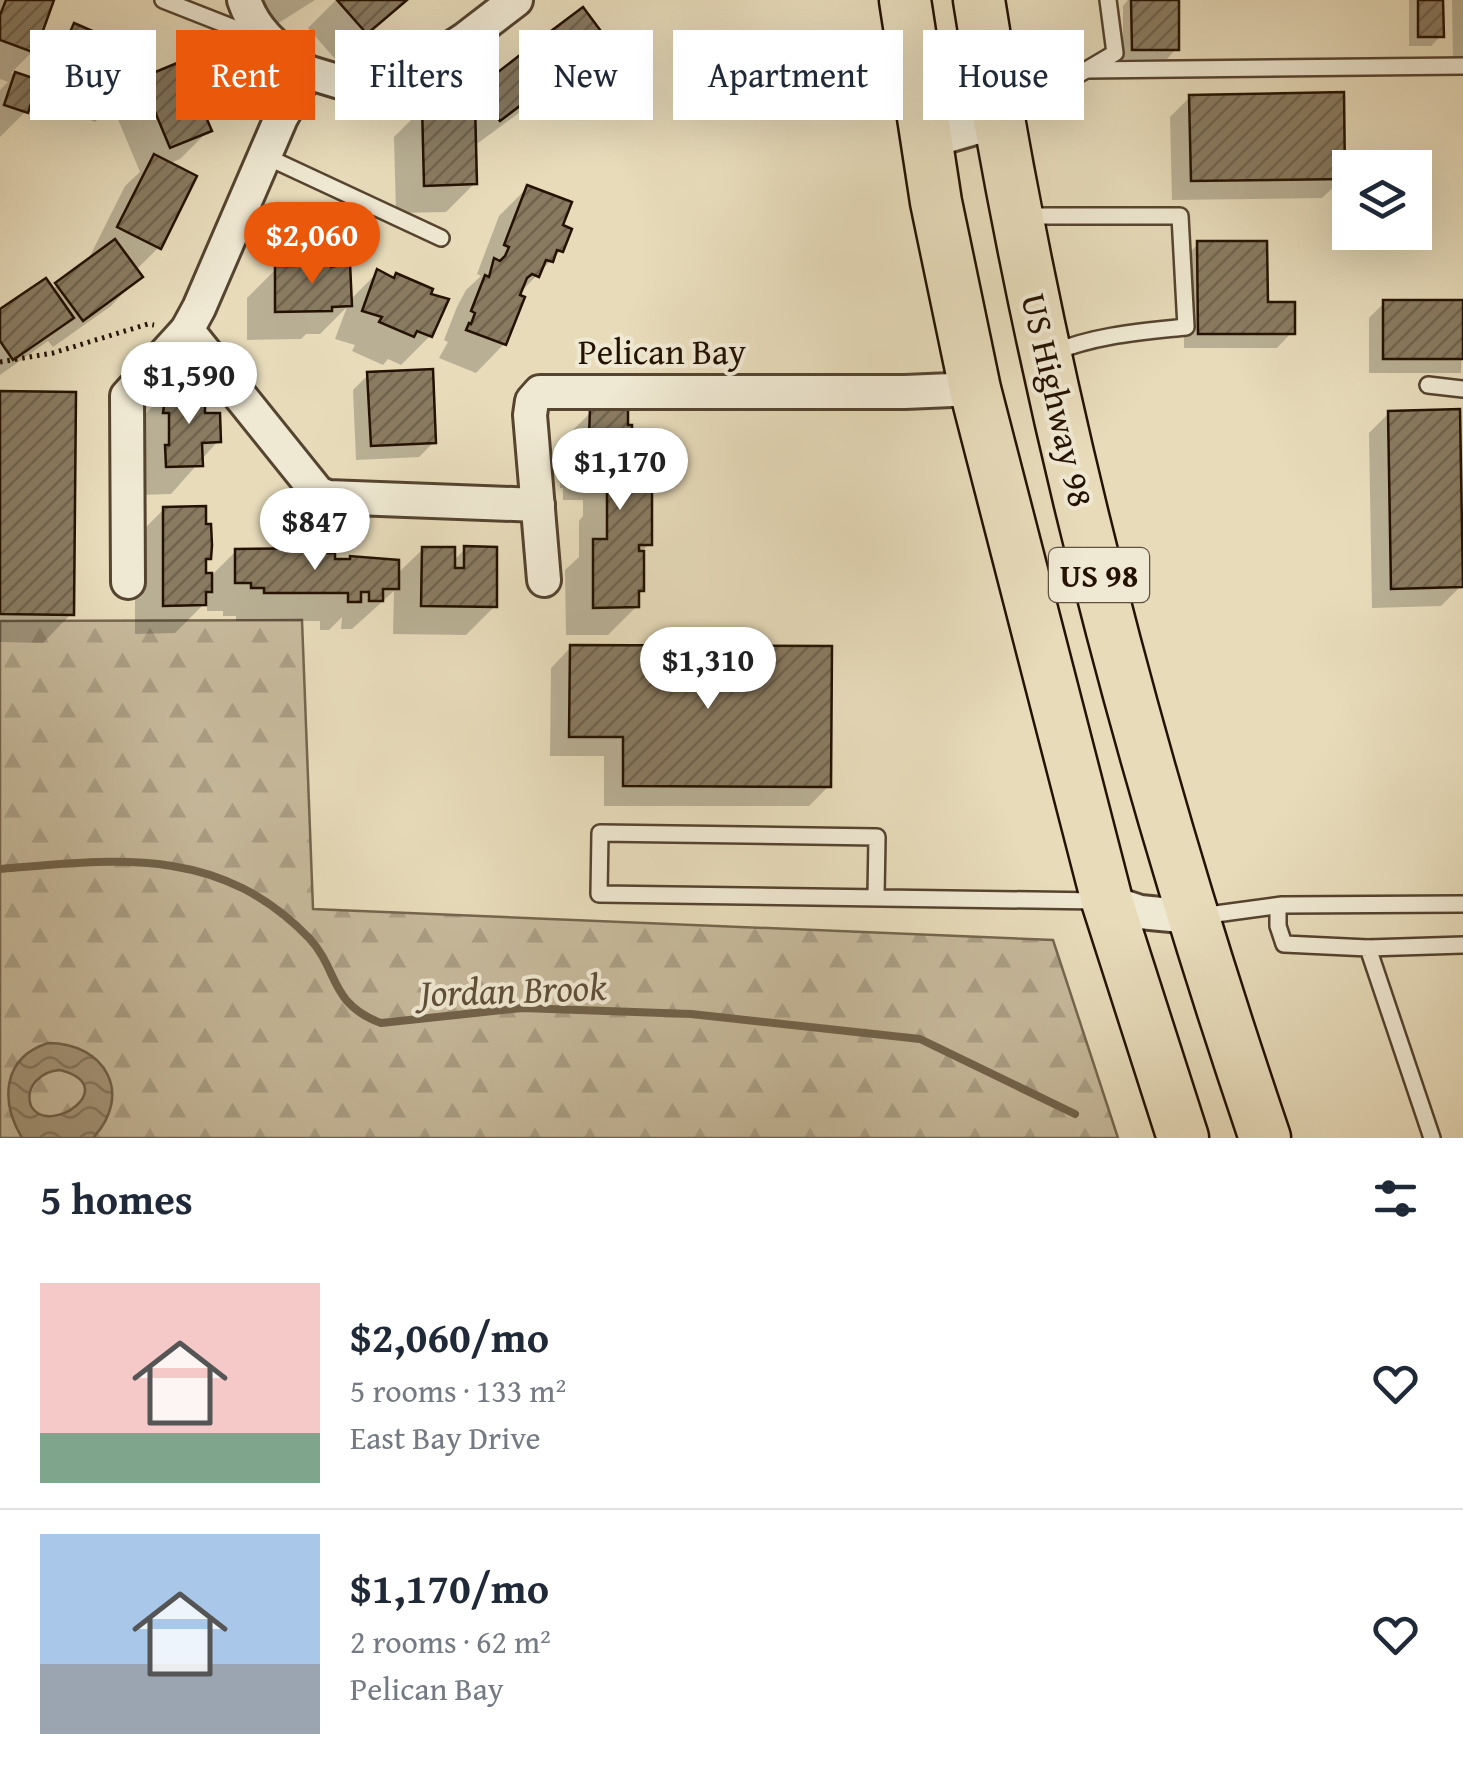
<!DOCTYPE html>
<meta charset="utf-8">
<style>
:root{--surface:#fff;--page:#f2f2f3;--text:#1f2937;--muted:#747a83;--line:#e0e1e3;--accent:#ea580c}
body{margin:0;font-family:"Gentium Book Plus",serif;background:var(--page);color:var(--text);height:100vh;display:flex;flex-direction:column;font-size:38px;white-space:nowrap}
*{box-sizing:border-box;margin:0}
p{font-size:32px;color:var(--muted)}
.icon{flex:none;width:55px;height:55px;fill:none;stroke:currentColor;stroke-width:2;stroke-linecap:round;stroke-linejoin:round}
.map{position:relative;height:1138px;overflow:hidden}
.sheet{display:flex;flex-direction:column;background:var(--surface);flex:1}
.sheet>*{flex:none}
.banner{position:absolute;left:30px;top:30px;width:1405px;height:90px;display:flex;gap:20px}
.controls{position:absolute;left:1332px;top:150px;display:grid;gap:20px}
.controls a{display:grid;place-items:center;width:100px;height:100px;border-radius:0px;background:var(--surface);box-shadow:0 10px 40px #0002;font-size:50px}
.price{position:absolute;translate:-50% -85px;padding:0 22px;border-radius:35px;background:#fff;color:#222;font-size:32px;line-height:65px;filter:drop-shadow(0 2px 5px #0008)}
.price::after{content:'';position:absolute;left:50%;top:60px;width:30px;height:22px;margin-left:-15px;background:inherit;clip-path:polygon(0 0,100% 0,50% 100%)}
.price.active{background:var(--accent);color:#fff}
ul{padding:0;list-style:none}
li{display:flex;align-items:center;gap:30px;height:250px;padding:0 40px}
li+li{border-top:2px solid var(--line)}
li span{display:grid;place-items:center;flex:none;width:280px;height:200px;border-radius:0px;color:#555}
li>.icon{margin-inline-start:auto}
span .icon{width:120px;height:120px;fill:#fffc;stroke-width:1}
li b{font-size:42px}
h2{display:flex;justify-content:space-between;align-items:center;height:120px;padding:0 40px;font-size:42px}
.pill{padding:0 35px;border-radius:0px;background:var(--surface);box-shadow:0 10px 40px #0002;font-size:35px;line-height:90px}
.pill.active{background:var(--accent);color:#fff}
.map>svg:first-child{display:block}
.forest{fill:url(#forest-firs);stroke:#75664e;stroke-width:2.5}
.water{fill:url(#water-waves);stroke:#71624a;stroke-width:2.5;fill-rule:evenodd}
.shadow{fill:#0003}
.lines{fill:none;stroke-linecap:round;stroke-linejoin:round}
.stream{stroke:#71624a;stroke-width:8}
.building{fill:url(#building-hatch);stroke:#241201;stroke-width:2.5}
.service-casing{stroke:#55442f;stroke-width:20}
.minor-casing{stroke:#55442f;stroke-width:38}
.primary-casing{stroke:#241201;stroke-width:55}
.path{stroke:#241201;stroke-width:5;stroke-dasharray:2.5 5;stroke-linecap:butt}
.service{stroke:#efe8d2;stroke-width:15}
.minor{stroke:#efe8d2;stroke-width:32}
.primary{stroke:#e7dbba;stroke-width:50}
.labels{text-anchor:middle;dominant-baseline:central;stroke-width:8;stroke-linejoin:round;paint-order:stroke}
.shield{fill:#efe8d2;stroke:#615240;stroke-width:2.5}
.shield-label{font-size:32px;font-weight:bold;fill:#241201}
.street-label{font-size:35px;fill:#241201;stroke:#efe8d2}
.water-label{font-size:38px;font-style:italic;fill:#5e4e38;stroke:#efe8d2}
</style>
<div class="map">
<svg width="1463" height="1138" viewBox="0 0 1463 1138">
<defs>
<pattern id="forest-firs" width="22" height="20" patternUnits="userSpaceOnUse" patternTransform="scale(2.5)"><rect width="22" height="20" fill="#c6b99b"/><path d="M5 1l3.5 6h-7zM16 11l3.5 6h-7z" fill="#aa9e84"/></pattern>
<pattern id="water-waves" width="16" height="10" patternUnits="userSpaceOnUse" patternTransform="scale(2.5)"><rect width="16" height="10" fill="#a5977b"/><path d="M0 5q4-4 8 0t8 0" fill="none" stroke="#867a62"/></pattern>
<pattern id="building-hatch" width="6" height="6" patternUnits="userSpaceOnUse" patternTransform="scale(2.5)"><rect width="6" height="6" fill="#897b61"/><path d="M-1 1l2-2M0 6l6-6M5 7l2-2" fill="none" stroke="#70634e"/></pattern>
</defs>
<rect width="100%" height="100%" fill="#e7dbba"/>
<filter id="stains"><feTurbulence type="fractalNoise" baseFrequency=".002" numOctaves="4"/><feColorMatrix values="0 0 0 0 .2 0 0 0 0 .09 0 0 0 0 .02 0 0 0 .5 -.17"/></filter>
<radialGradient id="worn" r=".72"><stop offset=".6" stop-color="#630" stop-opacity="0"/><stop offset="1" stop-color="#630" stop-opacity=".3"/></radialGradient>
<polygon class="forest" points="302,620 313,909 1053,940 1118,1138 0,1138 0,621"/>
<path class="water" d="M48,1043c57,0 86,51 45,95h-71c-22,-37 -20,-80 26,-95zM60,1070c63,16 -11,68 -29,36 -7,-20 11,-35 29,-36z"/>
<g class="shadow">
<polygon points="0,0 52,0 32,52 11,73 35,81 46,55 75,26 140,54 120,103 142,80 209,130 180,159 168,164 159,247 135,271 139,277 111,306 53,347 48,341 0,375 0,312 51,290 94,258 90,256 125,186 140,172 112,105 95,122 31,95 26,111 0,137 0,90 8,82 0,79"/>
<polygon points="253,0 315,0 269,29"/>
<polygon points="336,0 406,0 337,61 308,28"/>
<polygon points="1128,0 1176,0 1176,49 1167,59 1123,59 1123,6"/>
<polygon points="1409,0 1441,0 1441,36 1431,46 1409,46"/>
<polygon points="1452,0 1463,0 1463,64 1453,64"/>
<polygon points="606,41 577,70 474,146 475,183 446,212 396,213 394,137 423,108 462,107 533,48"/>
<polygon points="1190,97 1343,178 1322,198 1172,200 1170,117"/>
<polygon points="527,188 560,226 561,250 516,297 504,344 476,373 439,358 448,342 444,340 457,307 466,290 481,276 477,274 499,216"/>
<polygon points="1198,244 1292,332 1277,348 1184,348 1183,259"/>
<polygon points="295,265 349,301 378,272 430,336 401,365 388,359 383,365 352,351 355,345 335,339 347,307 320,334 306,334 301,339 247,340 247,298 276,269 291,269"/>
<polygon points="1463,302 1461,373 1369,373 1369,318 1384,303"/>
<polygon points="368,375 434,442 419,457 356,460 353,390"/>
<polygon points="167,392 203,416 218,441 171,494 138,495 138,421"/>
<polygon points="0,395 71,614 43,643 0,642"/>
<polygon points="591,412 630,457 626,461 626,476 649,544 641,552 641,590 636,595 637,606 608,635 566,635 565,570 579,557 579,521 583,516 583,500 563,500 563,488 560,488 562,441"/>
<polygon points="1389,413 1461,586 1441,606 1372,608 1369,433"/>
<polygon points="164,509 208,558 203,562 204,575 212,575 236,551 333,562 396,575 423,549 453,561 465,549 495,606 466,635 393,634 394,591 352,629 341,629 342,617 329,630 320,630 320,621 236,621 236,616 223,616 223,611 207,611 207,601 175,633 135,634 135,538"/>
<polygon points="571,647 829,786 809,806 604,806 604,756 550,756 551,668"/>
</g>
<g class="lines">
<path class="stream" d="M0,869c117,-10 219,-24 309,69 30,32 20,66 72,85l141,-15 169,6 229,25 155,75"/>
</g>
<g class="building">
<polygon points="6,0 54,0 35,53 0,40 0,15"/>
<polygon points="337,0 407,0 367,34"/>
<polygon points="1131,0 1179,0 1179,50 1132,50"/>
<polygon points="1418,0 1443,0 1444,37 1418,37"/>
<polygon points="583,7 609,42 557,80 531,46"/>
<polygon points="74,23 143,53 125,95 56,65"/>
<polygon points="529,48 554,80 500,121 475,90"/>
<polygon points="182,61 212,131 170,148 141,78"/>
<polygon points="15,72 39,80 28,113 4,105"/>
<polygon points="1344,92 1345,179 1191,181 1189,95"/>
<polygon points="475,104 477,184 424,186 422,105"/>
<polygon points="154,154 197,176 161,249 117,227"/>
<polygon points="527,185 572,202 563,225 572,229 563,252 557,250 553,262 546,260 539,277 532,274 527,278 520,295 525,297 506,345 466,330 469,323 471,324 475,313 471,311 485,275 489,277 494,258 500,261 505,256 509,247 504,245"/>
<polygon points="115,239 143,277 83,321 55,283"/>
<polygon points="1197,241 1267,241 1268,302 1295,302 1295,334 1198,334"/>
<polygon points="294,262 331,262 331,267 350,263 352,306 332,307 332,311 275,312 275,266 294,266"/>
<polygon points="377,269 394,278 396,273 433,289 431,294 449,299 432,337 417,331 414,337 379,322 382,317 362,311"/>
<polygon points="46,278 74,318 13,360 0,341 0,309"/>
<rect x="1383" y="300" width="80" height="59"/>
<polygon points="433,369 436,443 371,446 367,372"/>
<polygon points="205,389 205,413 220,413 221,442 202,443 203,466 166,467 165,445 169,445 169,413 163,413 166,390"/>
<polygon points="0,391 76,392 74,615 0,614"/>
<polygon points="590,409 628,409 628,425 632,425 632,438 635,438 632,458 628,458 628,474 652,474 652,545 639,545 639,551 644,551 644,591 639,591 639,607 593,608 593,539 607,539 607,490 611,490 611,472 591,472 591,461 588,461"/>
<polygon points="1460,409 1463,587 1391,589 1388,411"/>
<polygon points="206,506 206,524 211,524 212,545 211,559 206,559 206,573 212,573 212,592 206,592 206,605 163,606 163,507"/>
<polygon points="464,546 497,547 497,607 421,606 422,547 455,547 455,568 464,568"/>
<polygon points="324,548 324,553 335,553 335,559 350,559 350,556 399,560 399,589 383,589 383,601 369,601 369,592 361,592 361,602 348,602 348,593 264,593 264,588 251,588 251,583 235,583 235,549"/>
<polygon points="570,645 832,646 831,787 623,786 623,737 569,737"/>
</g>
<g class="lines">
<g class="service-casing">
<g id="service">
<polyline points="163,0 257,37"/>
<polyline points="1087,70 1463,66"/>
<polyline points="1005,118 1115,53 1108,0"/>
<polyline points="265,156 441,238"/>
<path d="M1026,216h154l6,111c-47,5 -90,8 -134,26"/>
<polyline points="1428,385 1463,389"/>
<polyline points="876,896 877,837 600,833 599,894 1098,901"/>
<polyline points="1278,906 1278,926 1284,944 1368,948 1432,1138"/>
<polyline points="1201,916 1282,905 1463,904"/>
<polyline points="1368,948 1463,945"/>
</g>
</g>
<g class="minor-casing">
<g id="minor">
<path d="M244,0c11,34 36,50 63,72"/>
<polyline points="927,142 999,121"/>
<polyline points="187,330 318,493 328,497 538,505"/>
<polyline points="544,580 530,415 532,401 540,392 905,392 975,389"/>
<polyline points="128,582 127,396 187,330 199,308 281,118 307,72 360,88 412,74 464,40 516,0"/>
<polyline points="1107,901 1140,912 1192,917"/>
</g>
</g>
<g class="primary-casing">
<g id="primary">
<polyline points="905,0 936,202 975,389 1107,901 1183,1138"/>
<path d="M979,0c61,386 160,768 286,1138"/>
</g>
</g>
<polyline class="path" points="0,362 53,353 148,324 154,325"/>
<use href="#service" class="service"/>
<use href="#minor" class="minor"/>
<use href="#primary" class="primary"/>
</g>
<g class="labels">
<rect class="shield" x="1049" y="548" width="100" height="54" rx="8"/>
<g class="shield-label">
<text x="1099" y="575">US 98</text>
</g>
<g class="street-label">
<text x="662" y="351">Pelican Bay</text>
<text transform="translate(1058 400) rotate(77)">US Highway 98</text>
</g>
<g class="water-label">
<text transform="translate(513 989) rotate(-2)">Jordan Brook</text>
</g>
</g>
<rect width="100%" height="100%" filter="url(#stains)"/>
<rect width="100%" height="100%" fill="url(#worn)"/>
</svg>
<div class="controls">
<a><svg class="icon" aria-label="layers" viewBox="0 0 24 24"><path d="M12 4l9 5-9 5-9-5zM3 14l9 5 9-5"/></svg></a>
</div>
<b class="price active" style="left:312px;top:287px">$2,060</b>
<b class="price" style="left:189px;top:427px">$1,590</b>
<b class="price" style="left:620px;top:513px">$1,170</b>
<b class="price" style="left:315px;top:573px">$847</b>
<b class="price" style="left:708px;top:712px">$1,310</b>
<div class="banner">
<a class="pill">Buy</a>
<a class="pill active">Rent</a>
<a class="pill">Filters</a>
<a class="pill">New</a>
<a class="pill">Apartment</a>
<a class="pill">House</a>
</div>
</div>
<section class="sheet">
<h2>5 homes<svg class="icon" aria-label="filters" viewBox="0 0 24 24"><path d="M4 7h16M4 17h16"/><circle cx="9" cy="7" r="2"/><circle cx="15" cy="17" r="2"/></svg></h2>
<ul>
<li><span style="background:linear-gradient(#f6c9c9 75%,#7fa58c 0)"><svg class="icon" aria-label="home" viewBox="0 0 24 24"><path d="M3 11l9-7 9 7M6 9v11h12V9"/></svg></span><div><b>$2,060/mo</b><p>5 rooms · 133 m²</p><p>East Bay Drive</p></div><svg class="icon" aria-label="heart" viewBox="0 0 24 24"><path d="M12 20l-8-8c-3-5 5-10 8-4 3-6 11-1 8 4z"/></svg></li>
<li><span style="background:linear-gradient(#a9c7e8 65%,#9aa5b1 0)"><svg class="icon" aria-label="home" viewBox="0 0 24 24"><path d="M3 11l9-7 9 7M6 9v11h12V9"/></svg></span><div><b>$1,170/mo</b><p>2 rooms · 62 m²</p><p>Pelican Bay</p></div><svg class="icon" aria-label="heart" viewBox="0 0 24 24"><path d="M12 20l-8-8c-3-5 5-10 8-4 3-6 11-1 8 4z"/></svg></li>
</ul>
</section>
